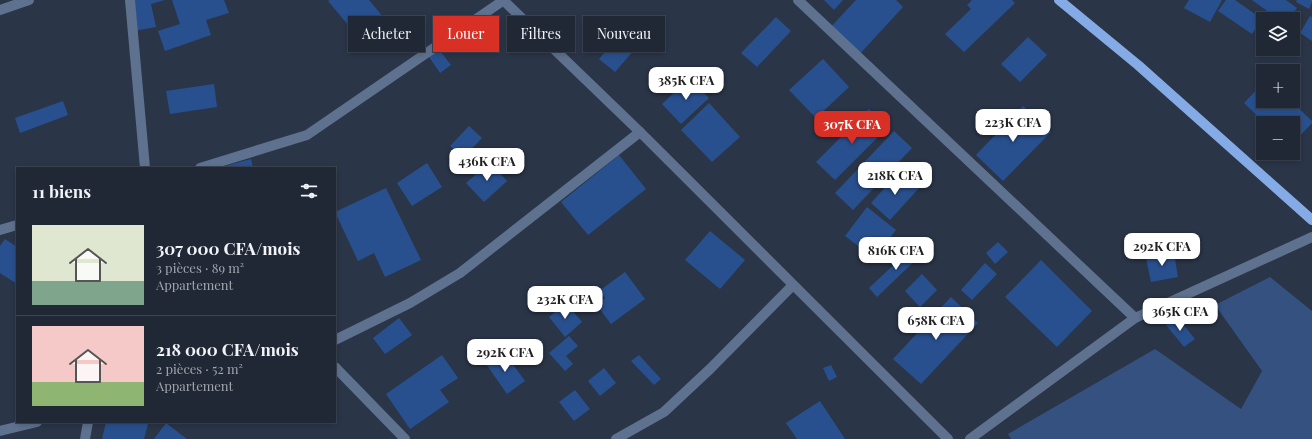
<!DOCTYPE html>
<html lang="fr">
<meta charset="utf-8">
<style>
:root{--surface:#202836;--page:#28303e;--text:#f1f3f6;--muted:#a2a6ad;--line:#3d4451;--accent:#d93025}
body{margin:0;font-family:"Playfair Display",serif;background:var(--page);color:var(--text);height:100vh;display:flex;flex-direction:column;font-size:15px;white-space:nowrap}
*{box-sizing:border-box;margin:0}
p{font-size:13px;color:var(--muted)}
.icon{flex:none;width:22px;height:22px;fill:none;stroke:currentColor;stroke-width:2;stroke-linecap:round;stroke-linejoin:round}
.map{position:relative;flex:1;overflow:hidden}
.drawer{position:absolute;left:16px;top:167px;width:320px;height:256px;display:flex;flex-direction:column;background:var(--surface);border-radius:0px;box-shadow:0 2px 6px #0003,0 0 0 1px var(--line)}
.drawer>*{flex:none}
.guide{position:absolute;left:348px;top:16px;width:380px;height:36px;display:flex;gap:8px}
.fabs{position:absolute;left:1256px;top:12px;display:grid;gap:8px}
.fabs a{display:grid;place-items:center;width:44px;height:44px;border-radius:0px;background:var(--surface);box-shadow:0 2px 6px #0003,0 0 0 1px var(--line);font-size:20px}
.price{position:absolute;translate:-50% -34px;padding:0 9px;border-radius:8px;background:#fff;color:#222;font-size:13px;line-height:26px;filter:drop-shadow(0 1px 2px #0008)}
.price::after{content:'';position:absolute;left:50%;top:24px;width:12px;height:9px;margin-left:-6px;background:inherit;clip-path:polygon(0 0,100% 0,50% 100%)}
.price.on{background:var(--accent);color:#fff}
ul{padding:0;list-style:none}
li{display:flex;align-items:center;gap:12px;height:100px;padding:0 16px}
li+li{border-top:1px solid var(--line)}
li span{display:grid;place-items:center;flex:none;width:112px;height:80px;border-radius:0px;color:#555}
li>.icon{margin-inline-start:auto}
span .icon{width:48px;height:48px;fill:#fffc;stroke-width:1}
li b{font-size:17px}
h2{display:flex;justify-content:space-between;align-items:center;height:48px;padding:0 16px;font-size:17px}
.pill{padding:0 14px;border-radius:0px;background:var(--surface);box-shadow:0 2px 6px #0003,0 0 0 1px var(--line);font-size:14px;line-height:36px}
.pill.on{background:var(--accent);color:#fff}
.map>svg:first-child{display:block}
.green{fill:#345180}
.building{fill:#29508e}
.lines{fill:none;stroke-linecap:round;stroke-linejoin:round}
.minor{stroke:#5e718e;stroke-width:10}
.major{stroke:#85abe6;stroke-width:10}
</style>
<div class="map">
<svg width="1312" height="439" viewBox="0 0 1312 439">
<rect width="100%" height="100%" fill="#2a3548"/>
<polygon class="green" points="1270,277 1312,311 1312,439 1011,439 1008,434 1155,349 1241,409 1262,371 1215,305"/>
<g class="building">
<polygon points="135,0 165,0 151,4 156,27 134,31"/>
<polygon points="172,0 224,0 229,13 206,20 211,35 165,51 158,31 180,24"/>
<polygon points="330,0 369,0 384,18 359,38 328,1"/>
<polygon points="824,0 843,0 834,10"/>
<polygon points="856,0 896,0 903,7 857,57 827,31"/>
<polygon points="972,0 1012,0 1015,3 964,52 945,34 971,9 967,5"/>
<polygon points="1189,0 1222,0 1210,22 1184,8"/>
<polygon points="1226,0 1235,0 1262,19 1252,34 1218,11"/>
<polygon points="1252,0 1286,0 1297,8 1289,19 1278,19"/>
<polygon points="1297,0 1312,0 1312,2 1309,9 1296,2"/>
<polygon points="1310,16 1312,17 1312,41 1300,33"/>
<polygon points="776,17 791,31 757,67 741,53"/>
<polygon points="619,36 635,49 615,72 599,59"/>
<polygon points="1028,37 1047,55 1020,82 1001,64"/>
<polygon points="437,47 451,65 440,73 427,54"/>
<polygon points="823,59 849,87 816,118 789,90"/>
<polygon points="690,78 709,98 681,124 662,104"/>
<polygon points="1263,83 1263,101 1291,101 1312,121 1312,123 1293,143 1293,123 1265,123 1244,103"/>
<polygon points="214,84 217,107 170,114 166,91"/>
<polygon points="63,101 68,115 20,133 15,118"/>
<polygon points="709,103 740,137 712,162 681,130"/>
<polygon points="1023,106 1051,132 1003,181 976,155"/>
<polygon points="869,109 887,128 835,180 816,162"/>
<polygon points="469,126 482,138 463,158 450,146"/>
<polygon points="894,131 912,148 853,210 835,193"/>
<polygon points="619,155 646,189 588,235 561,202"/>
<polygon points="251,159 253,168 226,168 225,166"/>
<polygon points="490,162 507,181 484,202 466,183"/>
<polygon points="427,163 442,187 412,206 397,183"/>
<polygon points="900,171 919,188 890,220 871,203"/>
<polygon points="386,188 421,260 385,277 374,253 358,261 335,212"/>
<polygon points="867,207 896,230 874,258 845,236"/>
<polygon points="710,231 745,260 720,289 685,260"/>
<polygon points="5,239 17,247 17,284 0,273 0,246"/>
<polygon points="998,242 1008,252 995,264 986,253"/>
<polygon points="915,245 923,253 877,297 869,288"/>
<polygon points="1174,253 1178,277 1151,282 1146,258"/>
<polygon points="1041,260 1092,311 1057,347 1005,297"/>
<polygon points="985,263 997,274 972,300 961,290"/>
<polygon points="625,272 645,299 611,324 596,304 605,298 599,291"/>
<polygon points="922,274 937,290 920,307 905,291"/>
<polygon points="951,297 978,323 921,384 893,359"/>
<polygon points="566,303 582,322 565,337 549,317"/>
<polygon points="1177,317 1195,339 1184,347 1166,325"/>
<polygon points="399,318 412,335 385,354 373,338"/>
<polygon points="569,336 578,346 566,356 573,364 565,371 549,353"/>
<polygon points="503,351 525,381 507,394 486,364"/>
<polygon points="442,355 458,378 440,390 449,402 410,429 386,394"/>
<polygon points="639,355 661,379 654,385 631,361"/>
<polygon points="831,365 837,377 829,381 823,368"/>
<polygon points="604,368 616,383 600,396 588,381"/>
<polygon points="575,390 590,409 574,421 559,402"/>
<polygon points="820,401 845,439 797,439 786,423"/>
<polygon points="106,422 138,422 148,424 144,439 102,439"/>
<polygon points="166,423 187,439 154,439"/>
</g>
<g class="lines">
<g class="minor">
<polyline points="130,0 145,168"/>
<polyline points="503,0 640,132 948,439"/>
<polyline points="798,0 1135,318"/>
<polyline points="0,10 29,0"/>
<polyline points="200,168 307,135 504,0"/>
<polyline points="0,230 17,225"/>
<polyline points="335,340 410,303 460,273 640,132"/>
<polyline points="335,367 405,439"/>
<polyline points="0,431 37,422"/>
<polyline points="85,439 88,422"/>
<polyline points="616,439 664,412 710,369 793,285"/>
<polyline points="970,439 1135,318 1312,237"/>
</g>
<polyline class="major" points="1059,0 1138,65 1312,220"/>
</g>
</svg>
<div class="fabs">
<a><svg class="icon" aria-label="layers" viewBox="0 0 24 24"><path d="M12 4l9 5-9 5-9-5zM3 14l9 5 9-5"/></svg></a>
<a>+</a>
<a>−</a>
</div>
<b class="price" style="left:686px;top:101px">385K CFA</b>
<b class="price" style="left:1013px;top:143px">223K CFA</b>
<b class="price on" style="left:852px;top:145px">307K CFA</b>
<b class="price" style="left:487px;top:182px">436K CFA</b>
<b class="price" style="left:895px;top:196px">218K CFA</b>
<b class="price" style="left:1162px;top:267px">292K CFA</b>
<b class="price" style="left:896px;top:271px">816K CFA</b>
<b class="price" style="left:565px;top:320px">232K CFA</b>
<b class="price" style="left:1180px;top:332px">365K CFA</b>
<b class="price" style="left:936px;top:341px">658K CFA</b>
<b class="price" style="left:505px;top:373px">292K CFA</b>
<div class="guide">
<a class="pill">Acheter</a>
<a class="pill on">Louer</a>
<a class="pill">Filtres</a>
<a class="pill">Nouveau</a>
</div>
<section class="drawer">
<h2>11 biens<svg class="icon" aria-label="filters" viewBox="0 0 24 24"><path d="M4 7h16M4 17h16"/><circle cx="9" cy="7" r="2"/><circle cx="15" cy="17" r="2"/></svg></h2>
<ul>
<li><span style="background:linear-gradient(#dfe7d0 70%,#7fa58c 0)"><svg class="icon" aria-label="home" viewBox="0 0 24 24"><path d="M3 11l9-7 9 7M6 9v11h12V9"/></svg></span><div><b>307 000 CFA/mois</b><p>3 pièces · 89 m²</p><p>Appartement</p></div></li>
<li><span style="background:linear-gradient(#f6c9c9 70%,#8fb573 0)"><svg class="icon" aria-label="home" viewBox="0 0 24 24"><path d="M3 11l9-7 9 7M6 9v11h12V9"/></svg></span><div><b>218 000 CFA/mois</b><p>2 pièces · 52 m²</p><p>Appartement</p></div></li>
</ul>
</section>
</div>
